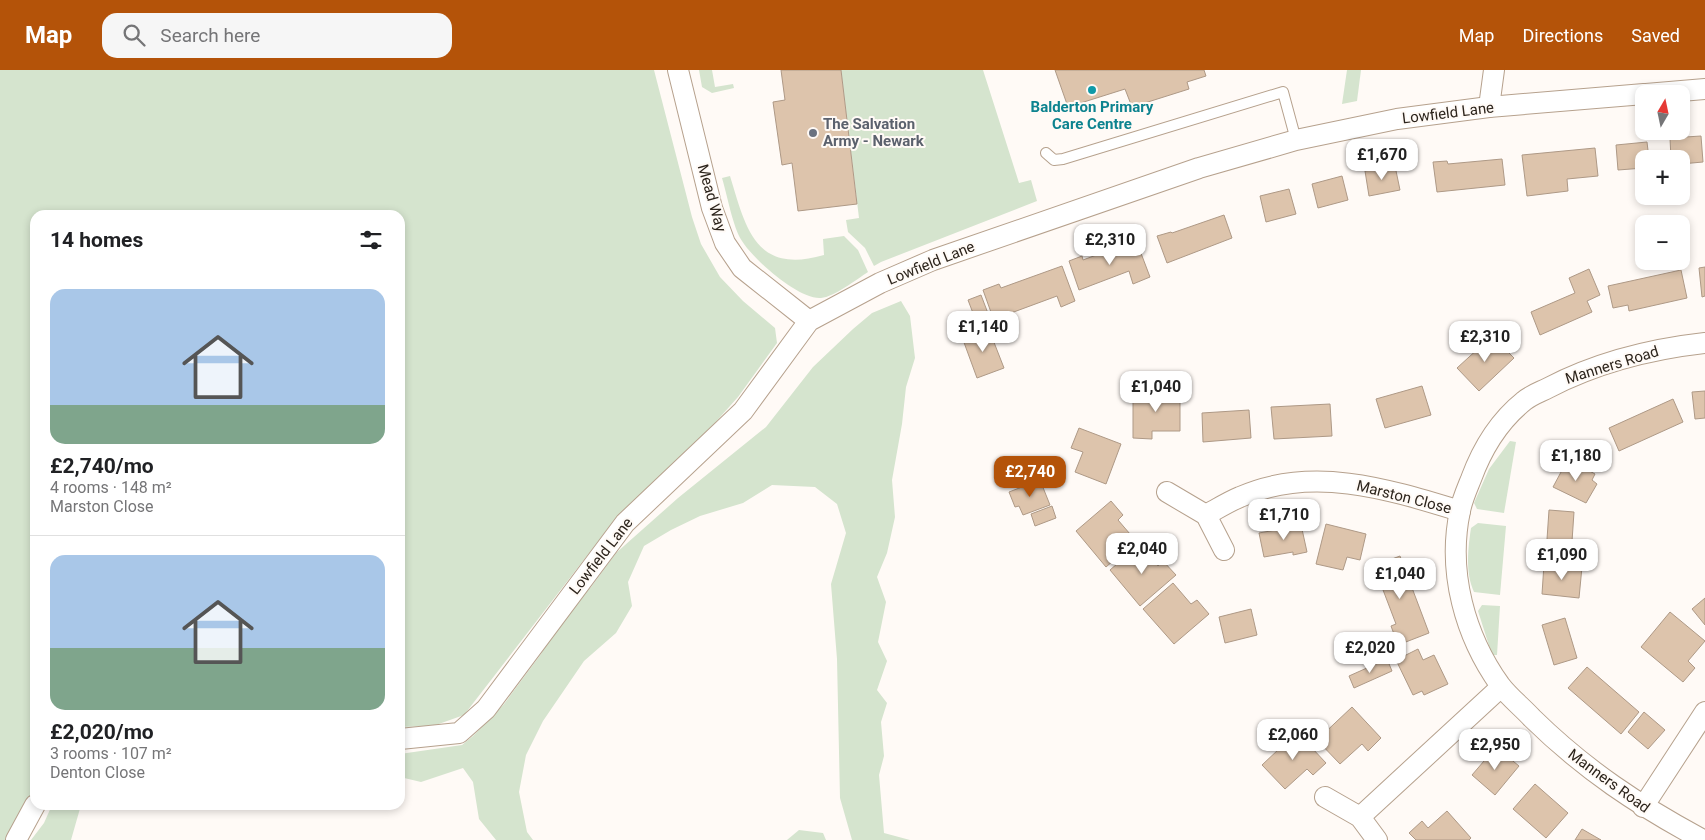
<!DOCTYPE html>
<meta charset="utf-8">
<style>
:root{--surface:#fff;--page:#f6f6f6;--text:#202124;--muted:#757577;--line:#e0e0e0;--accent:#b45309}
body{margin:0;font-family:Roboto,sans-serif;background:var(--page);color:var(--text);height:100vh;display:flex;flex-direction:column;font-size:19px;white-space:nowrap}
*{box-sizing:border-box;margin:0}
p{font-size:16px;color:var(--muted)}
.icon{flex:none;width:28px;height:28px;fill:none;stroke:currentColor;stroke-width:2;stroke-linecap:round;stroke-linejoin:round}
.map{position:relative;flex:1;overflow:hidden}
.sheet{position:absolute;left:30px;top:140px;width:375px;height:600px;display:flex;flex-direction:column;background:var(--surface);border-radius:15px;box-shadow:0 2px 8px #0003}
.sheet>*{flex:none}
.needle{width:32px;rotate:9deg}
.controls{position:absolute;left:1635px;top:15px;display:grid;gap:10px}
.controls a{display:grid;place-items:center;width:55px;height:55px;border-radius:10px;background:var(--surface);box-shadow:0 2px 8px #0003;font-size:25px}
.price{position:absolute;translate:-50% -42px;padding:0 11px;border-radius:10px;background:#fff;color:#222;font-size:16px;line-height:32px;filter:drop-shadow(0 1px 2px #0008)}
.price::after{content:'';position:absolute;left:50%;top:30px;width:15px;height:11px;margin-left:-8px;background:inherit;clip-path:polygon(0 0,100% 0,50% 100%)}
.price.active{background:var(--accent);color:#fff}
ul{padding:0;list-style:none}
li{display:grid;align-content:center;gap:10px;height:265px;padding:0 20px}
li+li{border-top:1px solid var(--line)}
li span{display:grid;place-items:center;height:155px;border-radius:15px;color:#555}
li>.icon{margin-inline-start:auto}
span .icon{width:90px;height:90px;fill:#fffc;stroke-width:1}
li b{font-size:21px}
h2{display:flex;justify-content:space-between;align-items:center;height:60px;padding:0 20px;font-size:21px}
header{display:flex;align-items:center;gap:30px;box-sizing:border-box;height:70px;padding:0 25px;background:var(--accent);color:#fff}
header strong{font-size:24px}
nav{display:flex;gap:28px;margin-inline-start:auto;font-size:18px}
.search{width:350px;height:45px;background:var(--page);display:flex;align-items:center;gap:12px;box-sizing:border-box;padding:0 18px;border-radius:15px;color:var(--muted);font-size:19px}
.map>svg:first-child{display:block}
.green{fill:#d5e4ce}
.building{fill:#ddc4ac;stroke:#ae9986}
.lines{fill:none;stroke-linecap:round;stroke-linejoin:round}
.lane-casing{stroke:#b6a18d;stroke-width:12}
.street-casing{stroke:#b6a18d;stroke-width:22}
.lane{stroke:#fff;stroke-width:10}
.street{stroke:#fff;stroke-width:20}
.culture-dot{fill:#0f9aa8;stroke:#fffaf6;stroke-width:2}
.worship-dot{fill:#6b7280;stroke:#fffaf6;stroke-width:2}
.labels{text-anchor:middle;dominant-baseline:central;stroke-width:4;stroke-linejoin:round;paint-order:stroke}
.culture-label{font-size:15px;font-weight:bold;fill:#0d838f;stroke:#fffaf6}
.street-label{font-size:15px;fill:#2c241c;stroke:#fffaf6}
.worship-label{font-size:15px;font-weight:bold;fill:#5b616d;stroke:#fffaf6;text-anchor:start}
</style>
<header>
<strong>Map</strong>
<div class="search"><svg class="icon" aria-label="search" viewBox="0 0 24 24"><circle cx="10" cy="10" r="6"/><path d="M15 15l6 6"/></svg>Search here</div>
<nav><a>Map</a><a>Directions</a><a>Saved</a></nav>
</header>
<div class="map">
<svg width="1705" height="770" viewBox="0 0 1705 770">
<rect width="100%" height="100%" fill="#fffaf6"/>
<g class="green">
<polygon points="0,0 654,0 692,147 701,174 720,207 743,231 775,258 777,273 738,327 688,383 613,452 464,645 433,656 400,657 400,145 35,145 35,721 9,770 0,770"/>
<polygon points="699,0 712,0 715,17 733,14 734,18 712,23 702,17"/>
<polygon points="841,0 983,0 1019,113 1031,110 1037,131 881,192 874,196 865,178 848,162 846,150 859,148"/>
<polygon points="1347,0 1361,0 1357,31 1342,34"/>
<path d="M730,106c16,52 25,99 94,79l-1,-16 21,-3 14,14 10,22c-11,7 -34,25 -47,26 -22,2 -68,-39 -79,-57 -9,-13 -15,-47 -20,-63z"/>
<polygon points="901,231 910,246 915,288 906,317 902,354 892,410 895,447 887,483 877,507 886,532 878,572 887,591 877,620 887,633 881,652 884,686 879,705 884,763 910,770 852,770 840,728 837,589 831,514 846,463 837,434 815,417 772,415 743,433 700,446 671,460 644,476 628,512 632,536 616,563 584,591 543,651 526,685 519,722 527,762 533,770 496,770 479,749 473,712 463,698 421,712 400,707 400,684 462,675 473,666 504,634 541,584 557,553 591,517 616,483 678,428 766,357 813,297 853,259 872,243"/>
<polygon points="1510,371 1516,372 1504,443 1477,439 1474,433 1489,399"/>
<path d="M1478,453l28,3 -6,69 -26,-3c-9,-19 -6,-44 -3,-64z"/>
<polygon points="1482,535 1500,536 1497,585 1492,585 1478,541"/>
<polygon points="52,735 81,735 71,770 31,770 44,753"/>
<polygon points="799,760 823,763 826,770 787,770"/>
</g>
<g class="building">
<polygon points="781,0 841,0 857,134 798,141 792,93 782,95 773,32 785,30"/>
<polygon points="1055,0 1204,0 1206,6 1187,12 1189,19 1132,37 1125,19 1068,37"/>
<polygon points="1701,66 1703,92 1681,94 1681,89 1671,89 1670,68"/>
<polygon points="1647,72 1649,89 1644,89 1644,98 1618,100 1616,75"/>
<polygon points="1595,78 1598,106 1567,109 1568,121 1527,126 1522,85"/>
<polygon points="1502,89 1505,115 1437,122 1433,92 1447,91 1448,94"/>
<polygon points="1395,96 1400,120 1369,126 1365,101"/>
<polygon points="1342,106 1348,130 1318,138 1312,114"/>
<polygon points="1289,119 1296,144 1266,152 1260,126"/>
<polygon points="1224,145 1232,168 1167,193 1157,166 1171,162 1172,163"/>
<polygon points="1136,170 1150,207 1133,214 1129,201 1079,220 1069,191 1082,186 1083,190"/>
<polygon points="1062,196 1075,231 1061,237 1057,226 1011,243 1014,253 997,259 983,220 999,214 1001,218"/>
<polygon points="1705,197 1705,226 1702,227 1699,198"/>
<polygon points="1589,199 1600,225 1587,231 1592,242 1540,265 1531,242 1575,223 1569,208"/>
<polygon points="1681,200 1687,228 1629,241 1628,235 1613,238 1608,216"/>
<polygon points="981,225 989,246 976,251 968,230"/>
<polygon points="988,257 1004,298 977,308 962,267"/>
<polygon points="1492,266 1514,288 1479,321 1457,298"/>
<polygon points="1422,316 1431,345 1385,358 1376,329"/>
<polygon points="1705,321 1705,348 1695,349 1692,322"/>
<polygon points="1133,322 1180,322 1180,361 1152,361 1152,369 1133,368"/>
<polygon points="1673,329 1683,352 1619,381 1609,358"/>
<polygon points="1330,334 1332,366 1274,369 1271,337"/>
<polygon points="1249,340 1251,368 1203,372 1202,343"/>
<polygon points="1079,358 1121,374 1106,414 1075,402 1083,382 1071,378"/>
<polygon points="1568,389 1595,404 1592,410 1597,414 1586,433 1553,417"/>
<polygon points="1040,410 1050,435 1023,445 1019,436 1015,437 1009,422"/>
<polygon points="1111,431 1123,445 1118,450 1136,471 1106,497 1076,461"/>
<polygon points="1052,436 1056,448 1035,456 1031,444"/>
<polygon points="1549,440 1574,442 1571,486 1546,484"/>
<polygon points="1300,450 1307,482 1293,485 1293,482 1264,487 1259,463 1287,458 1286,453"/>
<polygon points="1326,454 1366,464 1360,490 1347,487 1343,500 1316,494"/>
<polygon points="1139,475 1158,496 1163,491 1176,505 1140,536 1110,500"/>
<polygon points="1400,486 1429,563 1398,575 1391,556 1396,554 1380,512 1374,514 1368,498"/>
<polygon points="1544,494 1582,497 1579,528 1542,524"/>
<polygon points="1173,513 1191,534 1197,530 1209,544 1174,574 1143,539"/>
<polygon points="1705,528 1705,555 1692,539"/>
<polygon points="1251,539 1257,565 1225,573 1219,547"/>
<polygon points="1670,542 1705,571 1688,591 1695,598 1683,612 1641,577"/>
<polygon points="1565,548 1577,588 1554,595 1542,555"/>
<polygon points="1418,579 1423,590 1434,585 1448,614 1424,625 1422,621 1413,625 1396,590"/>
<polygon points="1387,589 1392,601 1354,618 1349,606"/>
<polygon points="1587,597 1639,642 1621,664 1568,618"/>
<polygon points="1352,637 1381,668 1368,681 1362,674 1340,694 1317,670"/>
<polygon points="1644,642 1665,660 1648,679 1628,662"/>
<polygon points="1297,662 1326,693 1313,705 1307,699 1285,719 1262,695"/>
<polygon points="1496,677 1519,696 1495,725 1472,705"/>
<polygon points="1535,714 1568,743 1546,768 1513,739"/>
<polygon points="1447,741 1471,768 1469,770 1416,770 1409,763 1422,751 1428,758"/>
<polygon points="1582,759 1601,770 1575,770"/>
</g>
<g class="lines">
<g class="lane-casing">
<polyline id="lane" points="1046,83 1054,90 1063,89 1283,22 1296,70"/>
</g>
<g class="street-casing">
<g id="street">
<polyline points="678,0 712,138 725,173 742,198 809,251"/>
<polyline points="1646,24 1705,19"/>
<polyline points="1489,37 1494,0"/>
<polyline points="1167,422 1206,445 1224,480"/>
<path d="M1206,445c11,-6 22,-13 34,-18 72,-32 148,-8 220,14"/>
<polyline points="400,669 459,663 486,639 625,453 743,341 809,251 880,213 933,190 1199,98 1296,70 1397,49 1489,37 1644,24"/>
<polyline points="1325,727 1360,747 1377,770"/>
<polyline points="1643,737 1705,642"/>
<polyline points="1360,747 1501,617"/>
<polyline points="16,770 35,735"/>
<path d="M1703,770c-65,-35 -118,-70 -171,-122 -10,-11 -23,-21 -32,-33 -35,-49 -53,-113 -40,-174 2,-11 7,-22 11,-32 11,-30 28,-58 53,-78 7,-6 16,-9 24,-13 48,-25 103,-39 157,-45"/>
</g>
</g>
<use href="#lane" class="lane"/>
<use href="#street" class="street"/>
</g>
<circle class="culture-dot" cx="1092" cy="20" r="5"/>
<circle class="worship-dot" cx="813" cy="63" r="5"/>
<g class="labels">
<g class="culture-label">
<text x="1092" y="37">Balderton Primary<tspan x="1092" dy="17">Care Centre</tspan></text>
</g>
<g class="street-label">
<text transform="translate(1448 43) rotate(-7)">Lowfield Lane</text>
<text transform="translate(712 128) rotate(74)">Mead Way</text>
<text transform="translate(931 193) rotate(-22)">Lowfield Lane</text>
<text transform="translate(1612 295) rotate(-17)">Manners Road</text>
<text transform="translate(1404 427) rotate(14)">Marston Close</text>
<text transform="translate(601 486) rotate(-52)">Lowfield Lane</text>
<text transform="translate(1609 711) rotate(36)">Manners Road</text>
</g>
<g class="worship-label">
<text x="823" y="54">The Salvation<tspan x="823" dy="17">Army - Newark</tspan></text>
</g>
</g>
</svg>
<div class="controls">
<a><svg class="needle" viewBox="-14 -14 28 28"><path d="M0-13l5 13h-10z" fill="#e53935"/><path d="M0 13l5-13h-10z" fill="#757577"/></svg></a>
<a>+</a>
<a>−</a>
</div>
<b class="price" style="left:1382px;top:111px">£1,670</b>
<b class="price" style="left:1110px;top:196px">£2,310</b>
<b class="price" style="left:983px;top:283px">£1,140</b>
<b class="price" style="left:1485px;top:293px">£2,310</b>
<b class="price" style="left:1156px;top:343px">£1,040</b>
<b class="price" style="left:1576px;top:412px">£1,180</b>
<b class="price active" style="left:1030px;top:428px">£2,740</b>
<b class="price" style="left:1284px;top:471px">£1,710</b>
<b class="price" style="left:1142px;top:505px">£2,040</b>
<b class="price" style="left:1562px;top:511px">£1,090</b>
<b class="price" style="left:1400px;top:530px">£1,040</b>
<b class="price" style="left:1370px;top:604px">£2,020</b>
<b class="price" style="left:1293px;top:691px">£2,060</b>
<b class="price" style="left:1495px;top:701px">£2,950</b>
<section class="sheet">
<h2>14 homes<svg class="icon" aria-label="filters" viewBox="0 0 24 24"><path d="M4 7h16M4 17h16"/><circle cx="9" cy="7" r="2"/><circle cx="15" cy="17" r="2"/></svg></h2>
<ul>
<li><span style="background:linear-gradient(#a9c7e8 75%,#7fa58c 0)"><svg class="icon" aria-label="home" viewBox="0 0 24 24"><path d="M3 11l9-7 9 7M6 9v11h12V9"/></svg></span><div><b>£2,740/mo</b><p>4 rooms · 148 m²</p><p>Marston Close</p></div></li>
<li><span style="background:linear-gradient(#a9c7e8 60%,#7fa58c 0)"><svg class="icon" aria-label="home" viewBox="0 0 24 24"><path d="M3 11l9-7 9 7M6 9v11h12V9"/></svg></span><div><b>£2,020/mo</b><p>3 rooms · 107 m²</p><p>Denton Close</p></div></li>
</ul>
</section>
</div>
